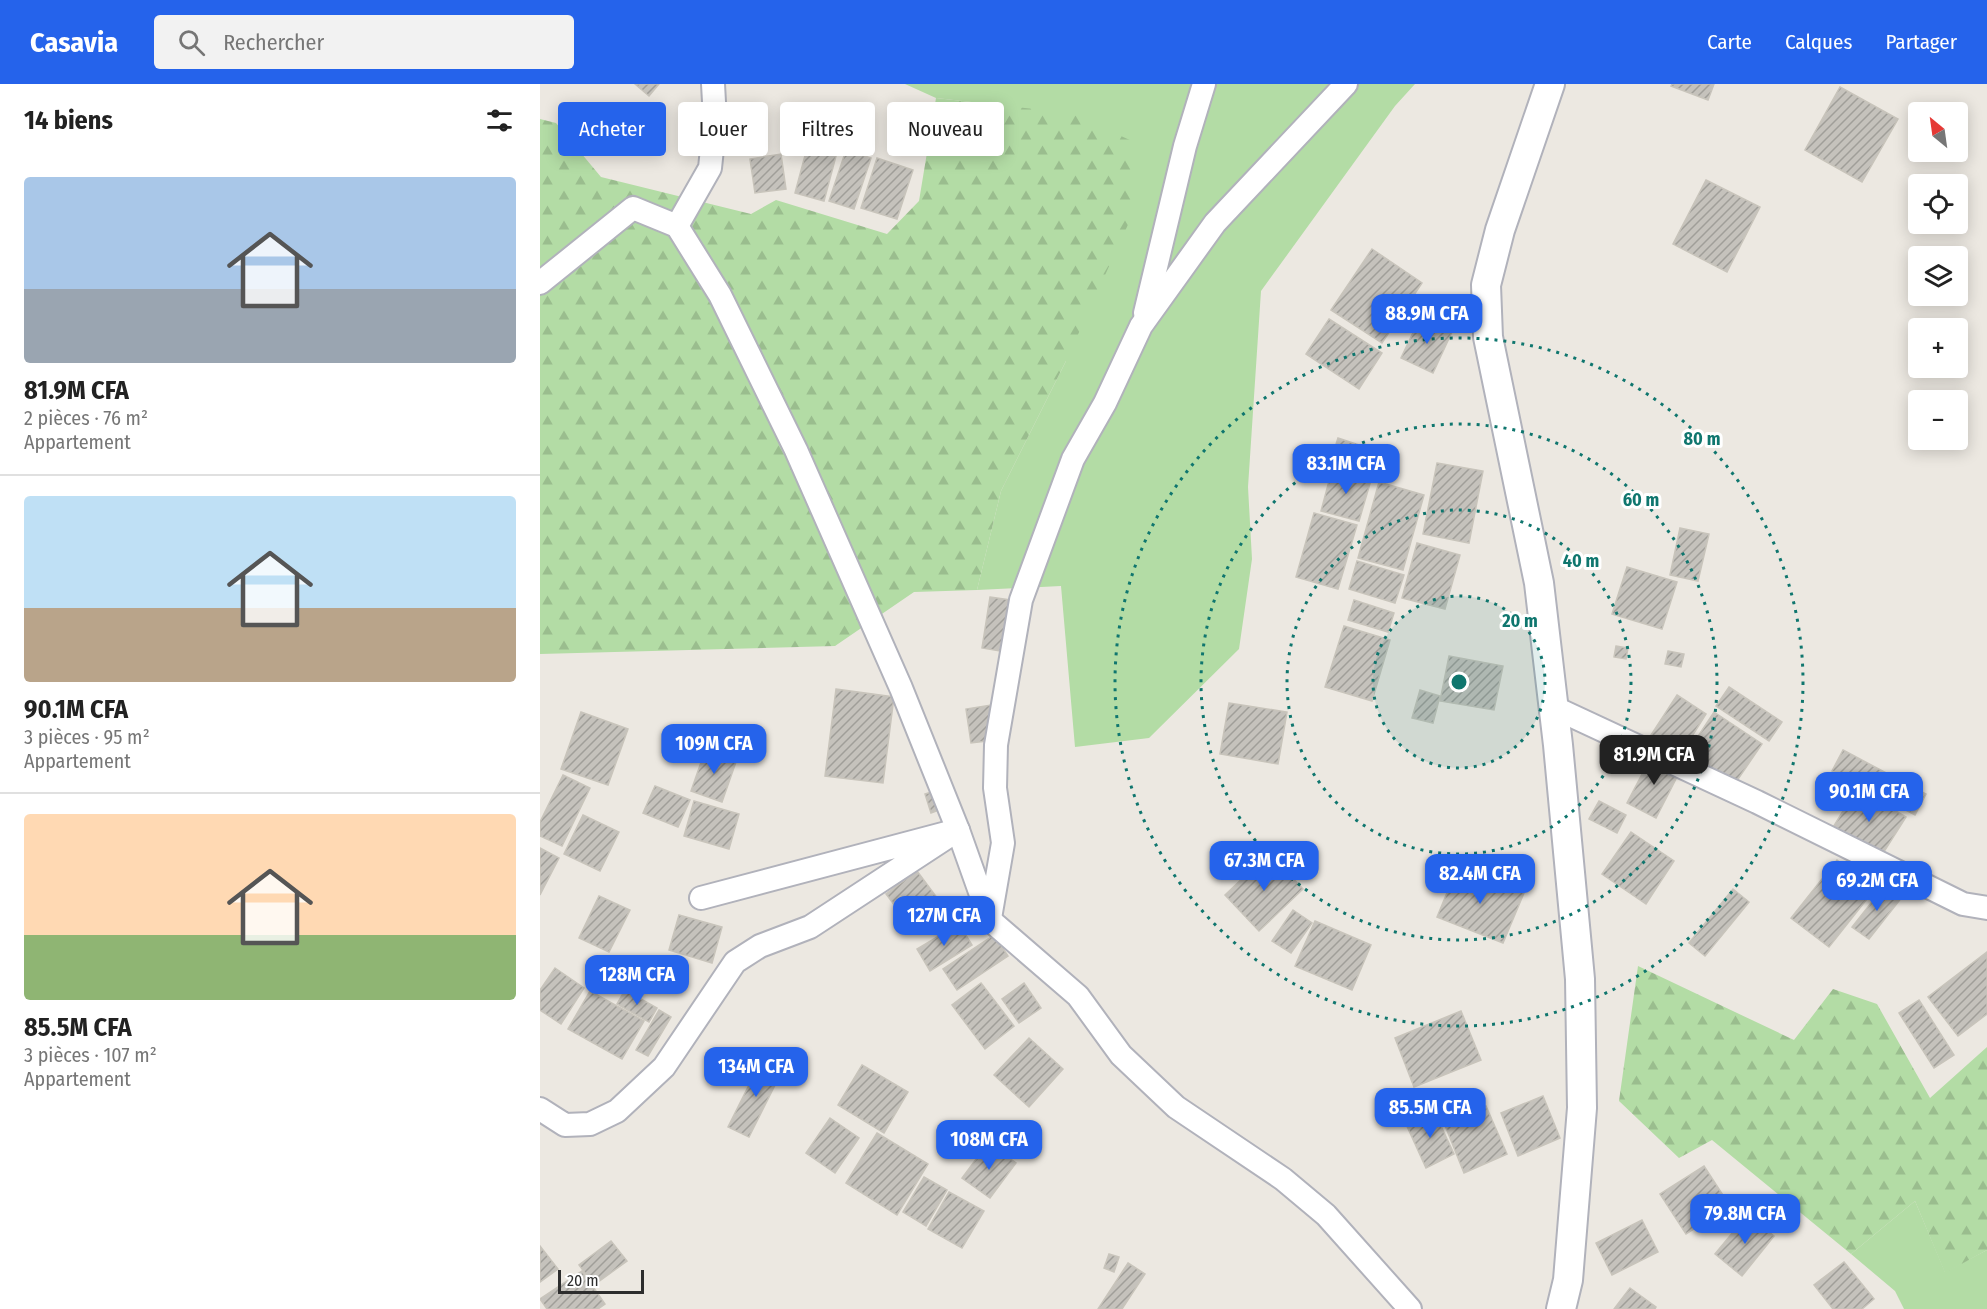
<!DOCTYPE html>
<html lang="fr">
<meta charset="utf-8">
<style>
:root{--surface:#fff;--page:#f2f2f2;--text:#222;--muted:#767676;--line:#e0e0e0;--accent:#2563eb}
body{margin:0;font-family:"Fira Sans Condensed",sans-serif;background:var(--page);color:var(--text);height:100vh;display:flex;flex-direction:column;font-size:22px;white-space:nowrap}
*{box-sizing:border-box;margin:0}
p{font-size:20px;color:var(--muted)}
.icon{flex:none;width:33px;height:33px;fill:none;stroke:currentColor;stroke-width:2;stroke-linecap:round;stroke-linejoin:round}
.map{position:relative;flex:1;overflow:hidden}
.panel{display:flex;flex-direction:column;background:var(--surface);width:540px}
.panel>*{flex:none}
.guide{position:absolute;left:18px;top:18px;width:570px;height:54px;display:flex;gap:12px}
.needle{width:39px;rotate:331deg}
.fabs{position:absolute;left:1368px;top:18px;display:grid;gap:12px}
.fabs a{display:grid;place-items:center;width:60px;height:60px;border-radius:6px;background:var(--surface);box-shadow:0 3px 15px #0003;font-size:30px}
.scale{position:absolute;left:18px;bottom:15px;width:86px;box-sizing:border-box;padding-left:6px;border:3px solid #2d2d2d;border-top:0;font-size:16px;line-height:21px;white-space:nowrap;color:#2d2d2d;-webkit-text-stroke:4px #fff;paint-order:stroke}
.price{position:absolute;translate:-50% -51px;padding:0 14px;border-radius:12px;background:var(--accent);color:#fff;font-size:20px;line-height:39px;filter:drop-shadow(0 2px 3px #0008)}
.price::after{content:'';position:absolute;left:50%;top:36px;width:18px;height:14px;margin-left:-9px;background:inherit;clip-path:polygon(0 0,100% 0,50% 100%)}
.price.on{background:#222;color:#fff}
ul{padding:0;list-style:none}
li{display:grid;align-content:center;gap:12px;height:318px;padding:0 24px}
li+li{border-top:2px solid var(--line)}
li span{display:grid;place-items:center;height:186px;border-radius:6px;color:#555}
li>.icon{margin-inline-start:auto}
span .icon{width:108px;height:108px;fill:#fffc;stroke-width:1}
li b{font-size:26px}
h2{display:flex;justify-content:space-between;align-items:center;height:72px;padding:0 24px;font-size:26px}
.pill{padding:0 21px;border-radius:6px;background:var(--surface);box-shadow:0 3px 15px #0003;font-size:21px;line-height:54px}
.pill.on{background:var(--accent);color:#fff}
header{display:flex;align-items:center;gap:36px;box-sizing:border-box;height:84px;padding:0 30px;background:var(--accent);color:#fff}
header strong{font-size:28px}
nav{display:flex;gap:33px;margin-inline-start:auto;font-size:21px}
.search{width:420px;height:54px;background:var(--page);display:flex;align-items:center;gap:15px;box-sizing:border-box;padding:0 21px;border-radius:6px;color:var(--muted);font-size:22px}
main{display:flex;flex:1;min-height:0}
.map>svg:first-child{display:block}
.grass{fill:#b3dca5}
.forest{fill:url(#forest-firs)}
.building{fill:url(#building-hatch);stroke:#c8c4bb;stroke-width:1.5}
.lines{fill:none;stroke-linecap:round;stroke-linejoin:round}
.minor-casing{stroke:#b1b2bb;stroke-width:26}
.tertiary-casing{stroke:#b1b2bb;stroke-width:32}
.minor{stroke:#fff;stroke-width:22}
.tertiary{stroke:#fff;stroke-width:28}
.ring{fill:none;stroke:#0f766e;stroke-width:3;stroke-dasharray:3 6}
.centre{fill:#0f766e;stroke:#fff;stroke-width:3}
.ring-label{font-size:18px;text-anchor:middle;font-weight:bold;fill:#0f766e;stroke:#fff;stroke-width:6;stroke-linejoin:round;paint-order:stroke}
</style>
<header>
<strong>Casavia</strong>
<div class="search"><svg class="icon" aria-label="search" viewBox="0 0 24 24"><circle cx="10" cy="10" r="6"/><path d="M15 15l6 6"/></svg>Rechercher</div>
<nav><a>Carte</a><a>Calques</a><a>Partager</a></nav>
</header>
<main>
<section class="panel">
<h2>14 biens<svg class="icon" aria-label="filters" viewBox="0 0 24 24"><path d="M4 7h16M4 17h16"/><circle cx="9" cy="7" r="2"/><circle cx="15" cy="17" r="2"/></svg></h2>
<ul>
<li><span style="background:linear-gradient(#a9c7e8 60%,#9aa5b1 0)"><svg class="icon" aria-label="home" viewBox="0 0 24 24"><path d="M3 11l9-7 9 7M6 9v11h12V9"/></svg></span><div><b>81.9M CFA</b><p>2 pièces · 76 m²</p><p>Appartement</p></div></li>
<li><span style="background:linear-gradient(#bfe0f5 60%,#b9a48a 0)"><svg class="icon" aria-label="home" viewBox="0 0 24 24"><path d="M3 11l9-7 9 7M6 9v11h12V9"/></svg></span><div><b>90.1M CFA</b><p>3 pièces · 95 m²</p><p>Appartement</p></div></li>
<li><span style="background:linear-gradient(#ffd9b3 65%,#8fb573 0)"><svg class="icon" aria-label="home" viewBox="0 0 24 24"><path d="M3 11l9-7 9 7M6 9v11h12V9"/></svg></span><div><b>85.5M CFA</b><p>3 pièces · 107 m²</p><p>Appartement</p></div></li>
</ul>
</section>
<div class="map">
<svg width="1447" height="1225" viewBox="0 0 1447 1225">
<defs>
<pattern id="forest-firs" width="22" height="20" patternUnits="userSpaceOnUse" patternTransform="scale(1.5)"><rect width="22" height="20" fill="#b3dca5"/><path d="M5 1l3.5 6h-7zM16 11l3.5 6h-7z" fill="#9abd8e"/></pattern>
<pattern id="building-hatch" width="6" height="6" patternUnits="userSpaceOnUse" patternTransform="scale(1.5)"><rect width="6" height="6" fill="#c5c2bc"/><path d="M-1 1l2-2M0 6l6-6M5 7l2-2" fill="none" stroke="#a09e99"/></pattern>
</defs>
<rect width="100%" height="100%" fill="#ece8e1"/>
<g class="grass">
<polygon points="365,0 875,0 855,22 721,207 708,403 712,475 699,565 609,654 535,663 521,502 437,506 461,407 526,277 449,20 396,14"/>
<polygon points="1375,1117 1405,1188 1447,1166 1447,1225 1364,1225 1355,1207 1311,1170"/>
</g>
<g class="forest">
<polygon points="396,14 530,29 592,57 591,134 526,277 461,407 437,506 374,508 295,562 0,570 0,35 16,39 61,93 211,130 236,116 347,150 379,117"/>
<polygon points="1098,882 1254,956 1293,905 1337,920 1390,1014 1447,963 1447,1166 1405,1189 1375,1117 1311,1170 1172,1056 1139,1074 1079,1017"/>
</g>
<g class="building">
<polygon points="95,0 119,0 109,12"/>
<polygon points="1132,0 1174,0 1168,16 1131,2"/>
<polygon points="1300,3 1358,35 1322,98 1265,66"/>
<polygon points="267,64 296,72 284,117 255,109"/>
<polygon points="306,66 331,74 314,125 289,117"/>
<polygon points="241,70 246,105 215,109 210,75"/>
<polygon points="337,74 373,86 357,135 321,124"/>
<polygon points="1166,96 1220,123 1187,188 1133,160"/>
<polygon points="832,165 882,199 842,259 791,226"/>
<polygon points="880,234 912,248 893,289 861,274"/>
<polygon points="789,235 842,269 819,305 766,270"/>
<polygon points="798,354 840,368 833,392 790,379"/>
<polygon points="897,379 943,387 929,459 883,450"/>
<polygon points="792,386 831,396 819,437 781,427"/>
<polygon points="839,398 884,411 863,486 818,474"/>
<polygon points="774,429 817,441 798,505 756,493"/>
<polygon points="1140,444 1169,450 1158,497 1130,491"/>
<polygon points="877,459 920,471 905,525 862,514"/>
<polygon points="817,477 864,491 855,519 809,505"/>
<polygon points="1087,483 1137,498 1122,545 1072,530"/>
<polygon points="450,513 486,518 478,570 442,564"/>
<polygon points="814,516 854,529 848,548 808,536"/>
<polygon points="804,542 850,556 832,617 785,603"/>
<polygon points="1076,562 1088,564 1086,575 1074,573"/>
<polygon points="1128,567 1144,570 1141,583 1125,580"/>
<polygon points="909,572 963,582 954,626 900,617"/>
<polygon points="1189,603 1242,638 1229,657 1176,622"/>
<polygon points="296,605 354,613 343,699 285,692"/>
<polygon points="880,606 900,612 893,639 872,634"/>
<polygon points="1137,611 1166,630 1141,670 1111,651"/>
<polygon points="689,619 747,628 738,680 680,670"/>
<polygon points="451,621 455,656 431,659 426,625"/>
<polygon points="41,628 88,645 68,701 21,685"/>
<polygon points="1174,628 1222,660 1194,701 1147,669"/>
<polygon points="166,664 197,675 182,718 151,707"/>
<polygon points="1303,666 1386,710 1375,731 1292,687"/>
<polygon points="1112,671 1141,685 1116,734 1087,719"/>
<polygon points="23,691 50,704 22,762 0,752 0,738"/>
<polygon points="1291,692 1310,703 1298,723 1279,713"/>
<polygon points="115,702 150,716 138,743 103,729"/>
<polygon points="1317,704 1366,733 1340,774 1292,745"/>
<polygon points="401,705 407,723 391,729 385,710"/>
<polygon points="154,717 199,730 189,765 144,752"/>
<polygon points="1059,717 1086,731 1077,749 1049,735"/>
<polygon points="43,731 79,748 60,787 24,770"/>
<polygon points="1091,748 1134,777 1106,820 1062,790"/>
<polygon points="0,764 19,774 0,811"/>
<polygon points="729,769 763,805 719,847 685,811"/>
<polygon points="1297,776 1334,806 1289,863 1251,834"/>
<polygon points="918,782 984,809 963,859 897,833"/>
<polygon points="377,787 398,815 367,838 346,810"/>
<polygon points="1346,800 1362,813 1329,855 1312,843"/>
<polygon points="1193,805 1209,818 1165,872 1149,859"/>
<polygon points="59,812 90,826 69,868 39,854"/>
<polygon points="753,826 772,839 751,869 732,857"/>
<polygon points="139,831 182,843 172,879 129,866"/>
<polygon points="775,837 831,861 812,906 755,882"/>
<polygon points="419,840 432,861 390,887 377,865"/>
<polygon points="454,851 468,872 417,906 403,885"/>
<polygon points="1447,868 1447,930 1418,952 1388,913"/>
<polygon points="15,884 44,904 21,940 0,926 0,906"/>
<polygon points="441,899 474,942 445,965 412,921"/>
<polygon points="484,899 501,924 479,939 462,915"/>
<polygon points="85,906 117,924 109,938 77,920"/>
<polygon points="50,907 104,937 82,975 28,945"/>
<polygon points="1379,916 1414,971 1394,984 1359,929"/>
<polygon points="119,926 131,933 108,972 96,966"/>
<polygon points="921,927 941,976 874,1003 855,954"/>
<polygon points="489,954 523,985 489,1023 454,991"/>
<polygon points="222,975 243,985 209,1053 188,1043"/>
<polygon points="322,981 368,1008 344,1049 298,1021"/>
<polygon points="1003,1012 1020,1054 978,1072 961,1029"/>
<polygon points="946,1022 967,1070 924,1089 904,1039"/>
<polygon points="894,1027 914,1070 886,1084 866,1040"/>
<polygon points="290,1034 319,1054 295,1089 266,1069"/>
<polygon points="337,1049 388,1080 357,1131 306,1099"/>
<polygon points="448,1059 476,1079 450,1114 422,1094"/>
<polygon points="1164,1082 1190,1122 1146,1150 1120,1110"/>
<polygon points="384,1093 407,1106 386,1142 363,1128"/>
<polygon points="409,1108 444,1127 422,1164 388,1145"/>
<polygon points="1208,1130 1234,1152 1202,1192 1175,1170"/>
<polygon points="1102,1136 1118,1168 1072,1191 1056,1159"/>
<polygon points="71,1157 87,1177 54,1201 39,1181"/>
<polygon points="0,1162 18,1185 0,1198"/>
<polygon points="569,1170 579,1173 574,1188 564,1184"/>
<polygon points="1304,1178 1334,1215 1322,1225 1293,1225 1274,1201"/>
<polygon points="588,1179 605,1190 582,1225 558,1225"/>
<polygon points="42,1187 65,1220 58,1225 7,1225 0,1215"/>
<polygon points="1090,1204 1116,1223 1115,1225 1074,1225"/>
</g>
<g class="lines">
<g class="minor-casing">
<g id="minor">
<polyline points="137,142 170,84 175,36 173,0"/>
<polyline points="0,199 93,124 137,142 180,211 256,366 361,604 418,746 450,836 538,912 581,971 636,1023 743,1095 786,1131 870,1225"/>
<polyline points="605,229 645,62 664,0"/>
<polyline points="1013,623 1217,718 1423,820 1447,824"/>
<polyline points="450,834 463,759 455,704 456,661 481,516 533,375 565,319 601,242 675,139 806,0"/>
<polyline points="0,1025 25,1041 50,1040 77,1027 124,983 195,878 220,862 270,843 418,746 161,814"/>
</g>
</g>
<g class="tertiary-casing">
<polyline id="tertiary" points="1010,0 960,146 946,201 948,253 999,499 1018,661 1040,895 1042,1024 1028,1196 1021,1225"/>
</g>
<use href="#minor" class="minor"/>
<use href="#tertiary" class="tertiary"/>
</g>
<circle cx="919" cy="598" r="86" fill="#0f766e" fill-opacity=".12"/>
<g class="ring">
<circle cx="919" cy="598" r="86"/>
<circle cx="919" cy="598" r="172"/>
<circle cx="919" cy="598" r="258"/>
<circle cx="919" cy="598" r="344"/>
</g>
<circle cx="919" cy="598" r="9" class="centre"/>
<g class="ring-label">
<text x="1162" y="361">80 m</text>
<text x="1101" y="422">60 m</text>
<text x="1041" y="483">40 m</text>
<text x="980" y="543">20 m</text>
</g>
</svg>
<div class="fabs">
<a><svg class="needle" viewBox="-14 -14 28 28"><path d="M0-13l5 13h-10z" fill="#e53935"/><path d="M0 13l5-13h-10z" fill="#767676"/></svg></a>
<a><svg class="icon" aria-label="locate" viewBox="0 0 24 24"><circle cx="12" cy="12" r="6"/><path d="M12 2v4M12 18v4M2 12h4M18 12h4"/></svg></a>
<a><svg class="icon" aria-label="layers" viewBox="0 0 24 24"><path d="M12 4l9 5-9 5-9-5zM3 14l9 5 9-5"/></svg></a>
<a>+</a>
<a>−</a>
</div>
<div class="scale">20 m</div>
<b class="price" style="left:887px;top:261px">88.9M CFA</b>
<b class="price" style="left:806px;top:411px">83.1M CFA</b>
<b class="price" style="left:174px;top:691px">109M CFA</b>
<b class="price on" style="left:1114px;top:702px">81.9M CFA</b>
<b class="price" style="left:1329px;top:739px">90.1M CFA</b>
<b class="price" style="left:724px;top:808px">67.3M CFA</b>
<b class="price" style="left:940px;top:821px">82.4M CFA</b>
<b class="price" style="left:1337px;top:828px">69.2M CFA</b>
<b class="price" style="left:404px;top:863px">127M CFA</b>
<b class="price" style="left:97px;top:922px">128M CFA</b>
<b class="price" style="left:216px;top:1014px">134M CFA</b>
<b class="price" style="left:890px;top:1055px">85.5M CFA</b>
<b class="price" style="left:449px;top:1087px">108M CFA</b>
<b class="price" style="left:1205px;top:1161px">79.8M CFA</b>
<div class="guide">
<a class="pill on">Acheter</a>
<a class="pill">Louer</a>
<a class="pill">Filtres</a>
<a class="pill">Nouveau</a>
</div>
</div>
</main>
